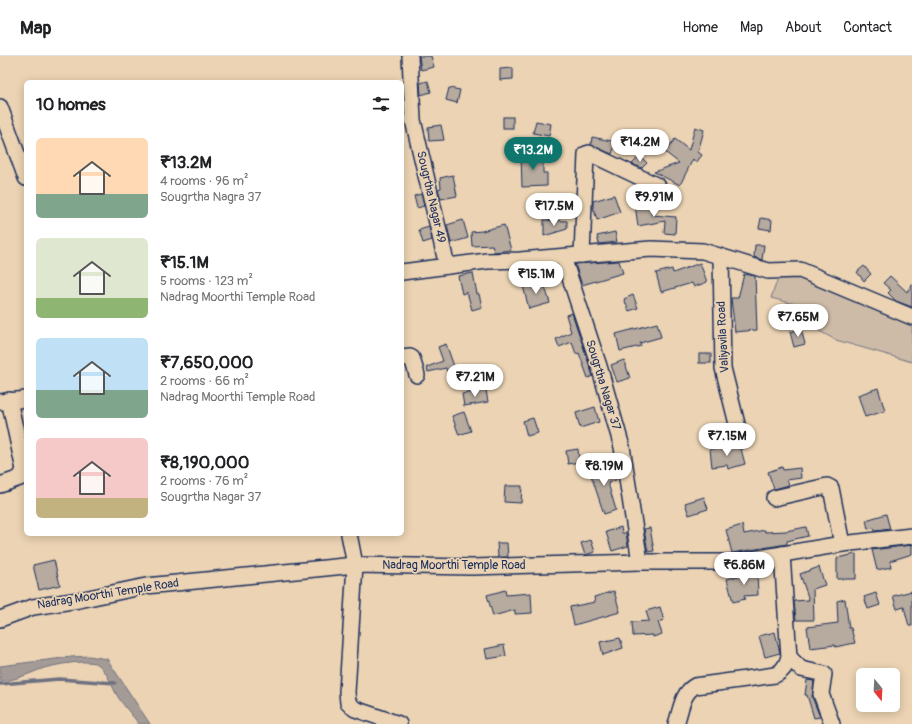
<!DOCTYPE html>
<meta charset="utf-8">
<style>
:root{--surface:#fff;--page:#f6f6f6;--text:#202124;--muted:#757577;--line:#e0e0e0;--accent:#0f766e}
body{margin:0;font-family:Pangolin,sans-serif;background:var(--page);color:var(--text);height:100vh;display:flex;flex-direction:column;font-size:15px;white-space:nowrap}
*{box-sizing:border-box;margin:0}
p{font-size:13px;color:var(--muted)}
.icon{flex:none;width:22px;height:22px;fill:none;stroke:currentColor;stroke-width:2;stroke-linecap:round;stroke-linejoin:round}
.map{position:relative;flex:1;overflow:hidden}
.sheet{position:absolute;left:24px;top:24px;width:380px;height:456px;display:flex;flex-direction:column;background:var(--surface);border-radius:6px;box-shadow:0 2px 10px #0003}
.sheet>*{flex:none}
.needle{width:26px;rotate:162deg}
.fabs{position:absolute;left:856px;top:612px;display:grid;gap:8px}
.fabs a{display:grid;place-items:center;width:44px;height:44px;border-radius:6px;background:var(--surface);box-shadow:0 2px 10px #0003;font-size:20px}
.price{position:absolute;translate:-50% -34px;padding:0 9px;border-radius:14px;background:#fff;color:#222;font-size:13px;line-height:26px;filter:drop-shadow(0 1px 2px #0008)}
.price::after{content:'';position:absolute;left:50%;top:24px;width:12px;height:9px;margin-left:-6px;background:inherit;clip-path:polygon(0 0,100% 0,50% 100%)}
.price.active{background:var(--accent);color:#fff}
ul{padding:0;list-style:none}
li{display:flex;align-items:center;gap:12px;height:100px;padding:0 12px}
li span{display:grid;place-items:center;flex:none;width:112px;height:80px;border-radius:6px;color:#555}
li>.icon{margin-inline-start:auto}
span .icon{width:48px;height:48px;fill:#fffc;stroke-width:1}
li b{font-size:17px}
h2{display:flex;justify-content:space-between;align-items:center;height:48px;padding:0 12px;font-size:17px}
header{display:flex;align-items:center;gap:24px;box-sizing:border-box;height:56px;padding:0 20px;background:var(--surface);border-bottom:1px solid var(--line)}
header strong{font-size:19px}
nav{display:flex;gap:22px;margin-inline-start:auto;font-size:14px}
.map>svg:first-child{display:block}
.green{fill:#cdbba7;stroke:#747582}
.water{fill:#a49b96;stroke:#6d7080}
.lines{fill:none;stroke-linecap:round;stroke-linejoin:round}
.stream{stroke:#6d7080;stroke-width:3.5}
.building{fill:#b7aa9e;stroke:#1b2f5e}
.minor-casing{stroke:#1b2f5e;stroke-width:18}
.minor{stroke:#ebd3b3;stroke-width:15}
.labels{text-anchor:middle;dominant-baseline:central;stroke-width:3.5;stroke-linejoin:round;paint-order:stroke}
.street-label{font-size:12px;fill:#1b2f5e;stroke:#ebd3b3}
</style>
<header>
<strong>Map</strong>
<nav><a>Home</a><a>Map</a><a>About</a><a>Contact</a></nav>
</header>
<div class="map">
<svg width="912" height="668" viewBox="0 0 912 668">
<rect width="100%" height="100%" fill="#ebd3b3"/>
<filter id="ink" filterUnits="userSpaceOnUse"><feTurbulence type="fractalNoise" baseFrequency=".025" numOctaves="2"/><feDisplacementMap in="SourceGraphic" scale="8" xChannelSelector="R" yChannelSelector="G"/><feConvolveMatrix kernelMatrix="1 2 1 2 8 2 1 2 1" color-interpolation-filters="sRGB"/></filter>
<g filter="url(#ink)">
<polygon class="green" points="786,218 797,218 912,269 912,306 836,284 806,268 810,252 771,242 777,225"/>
<path class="water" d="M89,600l18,3 43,65h-11c-7,-9 -15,-18 -21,-27 -6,-10 -10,-24 -19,-32 -9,-7 -44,0 -55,3 -14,5 -29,13 -44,13v-15l71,-9z"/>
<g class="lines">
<polyline class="stream" points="0,628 59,623 115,627"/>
</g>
<g class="building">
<polygon points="419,0 431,0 434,11 421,14"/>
<polygon points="513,12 513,23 500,24 500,13"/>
<polygon points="428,25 431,36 421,39 420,27"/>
<polygon points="449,32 460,34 457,47 446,44"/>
<rect x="503" y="61" width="10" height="11"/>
<polygon points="536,65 551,68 549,80 533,77"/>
<polygon points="441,69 444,84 429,85 428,71"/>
<polygon points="695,71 704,74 698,96 702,99 696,107 693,103 680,129 654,116 679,107 665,96 675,83 689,94"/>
<polygon points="592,81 616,86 612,98 591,89"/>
<polygon points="543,98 543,117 547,117 547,130 522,131 521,99"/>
<polygon points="640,100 647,107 642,112 632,108"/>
<polygon points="453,119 457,140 441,143 438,133 441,132 440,122"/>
<polygon points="421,138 424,150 417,152 414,140"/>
<polygon points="614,139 620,156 597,164 593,151 593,145"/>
<polygon points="650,147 652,159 676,161 675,178 664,177 665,165 638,170 635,149"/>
<polygon points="761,162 772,164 771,174 759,172"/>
<polygon points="463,164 468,182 451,187 447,169"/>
<polygon points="544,164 567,165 567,173 544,180"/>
<polygon points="504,169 511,194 494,196 492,189 472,190 471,176 482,175"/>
<polygon points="429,171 432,184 423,187 419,174"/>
<polygon points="615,176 617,186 599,188 597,180"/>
<polygon points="755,189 764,189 762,204 754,201"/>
<polygon points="619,205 623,217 582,229 575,208"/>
<polygon points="700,207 707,226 694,231 692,227 661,236 656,217 672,213 673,217"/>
<polygon points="864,210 871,218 864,225 857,216"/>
<polygon points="473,217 477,238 479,238 482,251 472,254 467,236 462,238 458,220"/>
<polygon points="744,218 755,220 757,274 735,276 731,242 738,242"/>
<polygon points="890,220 907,236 912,227 912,251 896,245 888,237 891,234 883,227"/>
<polygon points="543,224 550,247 529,253 523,230"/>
<polygon points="633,239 638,252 629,255 624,243"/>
<polygon points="781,256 784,269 774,270 772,258"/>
<polygon points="572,257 593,320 588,322 579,297 576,298 572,286 559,291 556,283 571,276 566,259"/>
<polygon points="657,267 661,281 640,287 641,290 620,295 616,278"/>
<polygon points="801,273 805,288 794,291 790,276"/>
<polygon points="446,288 455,313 447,316 446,312 428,316 427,311 443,305 438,291"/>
<rect x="699" y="298" width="12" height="9"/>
<polygon points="624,304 630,322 617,326 611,309"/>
<polygon points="878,332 885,355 865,361 858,339"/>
<polygon points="486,334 488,346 464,350 462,338"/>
<polygon points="595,351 599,366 580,372 576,357"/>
<polygon points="464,356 471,375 459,379 452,360"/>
<polygon points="533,362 538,377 527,380 523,365"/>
<polygon points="734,389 741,393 745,408 728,413 727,409 712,411 710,393"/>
<polygon points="578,393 579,406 568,408 566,395"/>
<polygon points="611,409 616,424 608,427 616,454 604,458 590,416"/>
<polygon points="782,411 783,414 800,412 801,422 787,424 789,429 774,433 768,416"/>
<polygon points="505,430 522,430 521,447 504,446"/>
<polygon points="704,441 708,453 689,459 685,447"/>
<polygon points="886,458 890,473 875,475 874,472 868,473 866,464"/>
<polygon points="742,469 744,478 765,474 765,476 786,475 806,471 808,480 787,485 787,488 732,497 726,474"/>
<polygon points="621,471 622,477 626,477 628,490 612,495 606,476"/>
<polygon points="650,472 654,495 648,496 644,473"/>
<polygon points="591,484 595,496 585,499 581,487"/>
<polygon points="497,487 507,487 508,501 498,501"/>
<polygon points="912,489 912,498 890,505 891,511 877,514 872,494"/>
<polygon points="856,498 856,523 837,523 837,502"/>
<polygon points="54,504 60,529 39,534 33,509"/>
<polygon points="819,511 825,529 813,533 814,564 796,564 794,545 809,544 800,518"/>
<polygon points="757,514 758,539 744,540 745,543 733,546 727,523 745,518 745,515"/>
<polygon points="505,534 506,539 531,537 532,557 515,558 515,554 493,560 487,539"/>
<polygon points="614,535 620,556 574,569 570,551 595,546 594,541"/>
<polygon points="912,535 912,570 909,570 904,551 897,553 893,540"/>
<polygon points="876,537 880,549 868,553 864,541"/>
<polygon points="845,543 849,572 851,572 855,587 835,591 835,589 810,592 807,571 838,567 837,545"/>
<polygon points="660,551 664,564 658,566 662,578 653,581 653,579 633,580 632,566 649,565 646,555"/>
<polygon points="775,576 780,597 765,601 759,580"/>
<polygon points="620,582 623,592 603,599 600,586"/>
<polygon points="504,589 506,600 487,603 485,593"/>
<polygon points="807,624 814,625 812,641 820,661 814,662 807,639 805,639"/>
</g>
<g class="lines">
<g class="minor-casing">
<g id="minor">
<polyline points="410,0 413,64 447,210"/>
<polyline points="0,51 26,122"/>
<polyline points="582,199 586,98 589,97 658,130"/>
<polyline points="563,201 599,310 622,391 640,506"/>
<polyline points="721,201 723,312 741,384"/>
<polyline points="402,216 487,205 520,204 651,193 703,195 768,215 800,214 912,261"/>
<polyline points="402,302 410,301 412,302 417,319"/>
<polyline points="0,346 26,343"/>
<polyline points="0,429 20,422 24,414 9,344"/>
<polyline points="774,442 827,430 831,432 842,488"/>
<polyline points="349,478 355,509 347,636 348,647 355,653 399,668"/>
<polyline points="0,563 33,551 79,544 146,530 355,509 472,511 640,506 735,506 842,488 912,480"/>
<polyline points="789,601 801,613 824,618 821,638 832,668"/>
<path d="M676,668c5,-14 6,-31 19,-38l80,-11c8,-4 11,-9 14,-18l-7,-103"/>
</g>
</g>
<use href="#minor" class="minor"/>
</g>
</g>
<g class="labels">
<g class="street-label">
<text transform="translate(431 141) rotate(77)">Sougrtha Nagar 49</text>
<text transform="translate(723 281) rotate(-93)">Valiyavila Road</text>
<text transform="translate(603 329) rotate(73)">Sougrtha Nagar 37</text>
<text x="454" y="509">Nadrag Moorthi Temple Road</text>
<text transform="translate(108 538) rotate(-9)">Nadrag Moorthi Temple Road</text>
</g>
</g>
</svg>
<div class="fabs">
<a><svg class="needle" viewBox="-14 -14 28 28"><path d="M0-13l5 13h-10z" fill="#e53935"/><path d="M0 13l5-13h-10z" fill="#757577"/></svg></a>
</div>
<b class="price" style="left:640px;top:107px">₹14.2M</b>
<b class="price active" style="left:533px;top:115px">₹13.2M</b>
<b class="price" style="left:654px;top:162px">₹9.91M</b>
<b class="price" style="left:554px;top:171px">₹17.5M</b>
<b class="price" style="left:536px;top:239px">₹15.1M</b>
<b class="price" style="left:798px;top:282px">₹7.65M</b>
<b class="price" style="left:475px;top:342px">₹7.21M</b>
<b class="price" style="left:727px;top:401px">₹7.15M</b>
<b class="price" style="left:604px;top:431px">₹8.19M</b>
<b class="price" style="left:744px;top:530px">₹6.86M</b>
<section class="sheet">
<h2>10 homes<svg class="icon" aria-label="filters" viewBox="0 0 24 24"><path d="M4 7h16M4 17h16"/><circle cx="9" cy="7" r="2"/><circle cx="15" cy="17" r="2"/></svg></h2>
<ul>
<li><span style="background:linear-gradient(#ffd9b3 70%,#7fa58c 0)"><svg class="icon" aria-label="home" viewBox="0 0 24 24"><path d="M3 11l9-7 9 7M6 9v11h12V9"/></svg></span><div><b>₹13.2M</b><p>4 rooms · 96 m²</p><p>Sougrtha Nagra 37</p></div></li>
<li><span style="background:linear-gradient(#dfe7d0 75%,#8fb573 0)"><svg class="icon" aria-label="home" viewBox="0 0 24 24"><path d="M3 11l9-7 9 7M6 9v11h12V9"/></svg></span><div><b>₹15.1M</b><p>5 rooms · 123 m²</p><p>Nadrag Moorthi Temple Road</p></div></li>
<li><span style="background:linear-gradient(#bfe0f5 65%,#7fa58c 0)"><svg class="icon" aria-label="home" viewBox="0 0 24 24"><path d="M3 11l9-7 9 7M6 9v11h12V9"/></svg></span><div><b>₹7,650,000</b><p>2 rooms · 66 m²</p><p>Nadrag Moorthi Temple Road</p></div></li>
<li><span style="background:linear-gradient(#f6c9c9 75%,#c2b280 0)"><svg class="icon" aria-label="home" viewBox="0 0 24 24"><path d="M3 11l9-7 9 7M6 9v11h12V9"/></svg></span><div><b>₹8,190,000</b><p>2 rooms · 76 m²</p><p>Sougrtha Nagar 37</p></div></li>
</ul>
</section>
</div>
